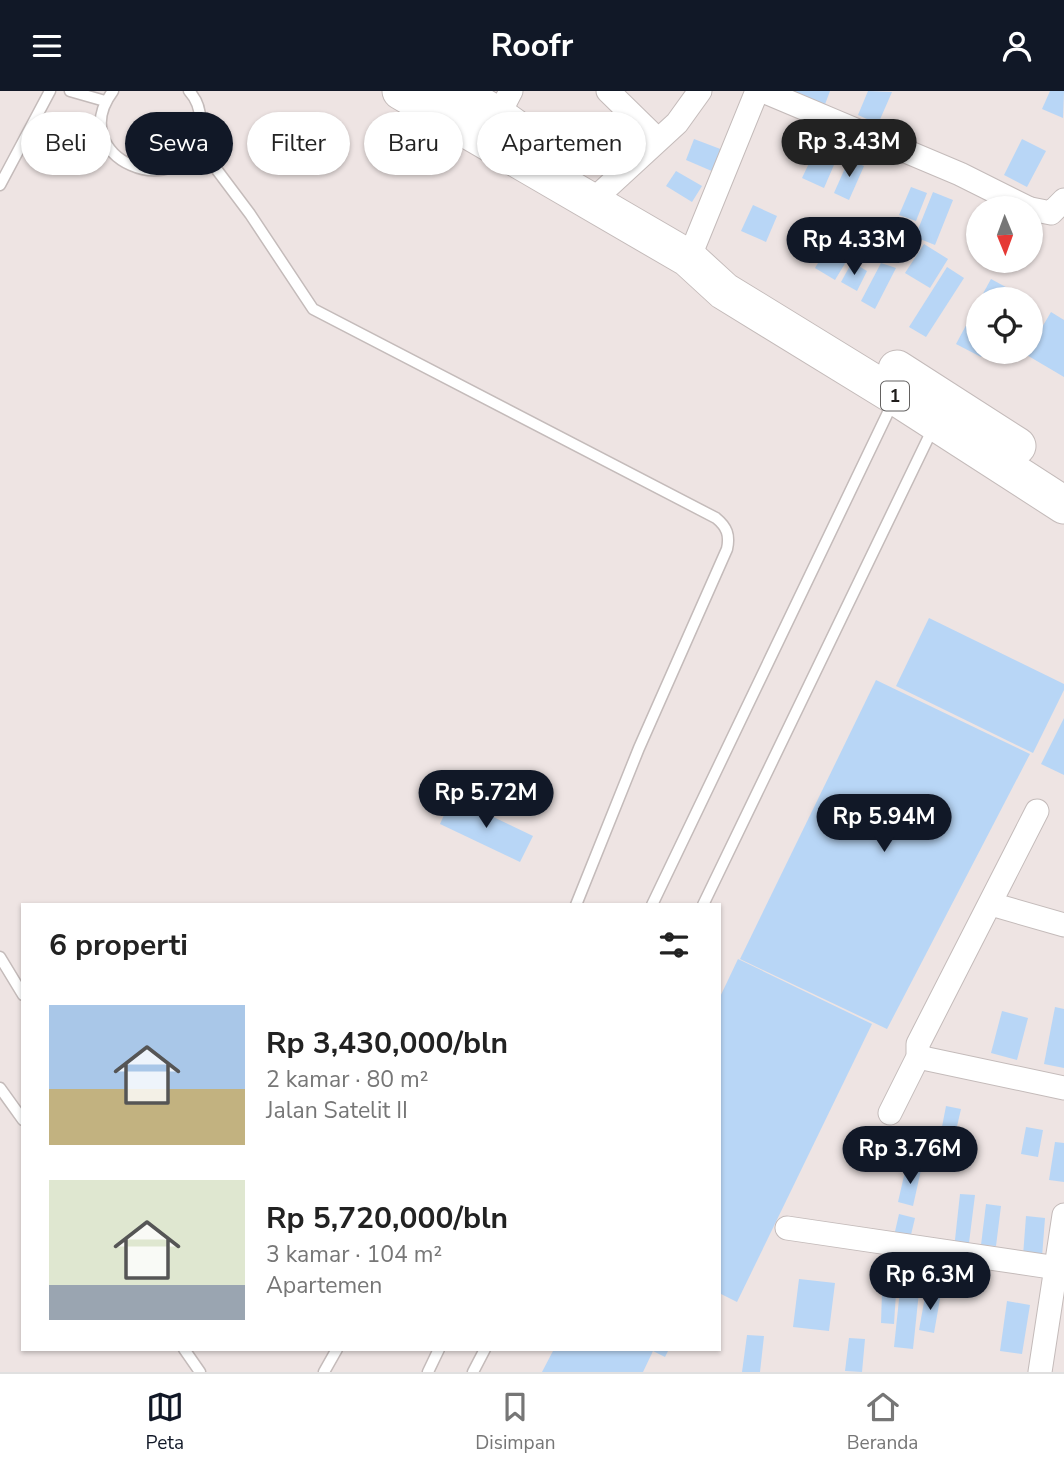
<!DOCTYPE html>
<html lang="id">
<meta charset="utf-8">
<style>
:root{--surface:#fff;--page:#f6f6f6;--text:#222;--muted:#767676;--line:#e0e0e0;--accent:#111827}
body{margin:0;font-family:"Nunito Sans",sans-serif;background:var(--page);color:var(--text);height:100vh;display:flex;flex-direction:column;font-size:26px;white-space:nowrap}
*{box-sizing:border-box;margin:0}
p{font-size:23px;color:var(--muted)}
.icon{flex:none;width:38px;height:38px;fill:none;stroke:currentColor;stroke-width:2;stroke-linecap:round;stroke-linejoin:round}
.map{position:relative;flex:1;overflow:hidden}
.drawer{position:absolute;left:21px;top:812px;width:700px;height:448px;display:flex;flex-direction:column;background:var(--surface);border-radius:0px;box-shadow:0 2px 5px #0004}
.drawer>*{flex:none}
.banner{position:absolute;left:21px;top:21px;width:700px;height:63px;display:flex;gap:14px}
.needle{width:46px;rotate:179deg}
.tools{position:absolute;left:966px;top:105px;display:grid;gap:14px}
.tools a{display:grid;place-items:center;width:77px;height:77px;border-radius:50%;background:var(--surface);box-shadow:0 2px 5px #0004;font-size:35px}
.price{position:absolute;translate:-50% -60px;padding:0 16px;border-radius:24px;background:var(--accent);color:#fff;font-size:23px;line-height:46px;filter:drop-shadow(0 2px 4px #0008)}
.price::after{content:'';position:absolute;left:50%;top:42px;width:21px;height:16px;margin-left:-10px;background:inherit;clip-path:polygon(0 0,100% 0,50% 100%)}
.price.active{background:#222;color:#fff}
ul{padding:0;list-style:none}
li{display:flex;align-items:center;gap:21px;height:175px;padding:0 28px}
li span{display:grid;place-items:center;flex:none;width:196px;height:140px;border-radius:0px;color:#555}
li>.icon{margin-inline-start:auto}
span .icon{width:84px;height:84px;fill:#fffc;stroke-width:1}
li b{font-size:30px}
h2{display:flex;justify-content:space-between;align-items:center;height:84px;padding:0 28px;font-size:30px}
.chip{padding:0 24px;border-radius:32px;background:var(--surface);box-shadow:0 2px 5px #0004;font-size:24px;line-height:63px}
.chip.active{background:var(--accent);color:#fff}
header{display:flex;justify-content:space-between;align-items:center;height:91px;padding:0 28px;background:var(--accent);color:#fff;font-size:32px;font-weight:700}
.menu{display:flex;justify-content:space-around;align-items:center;height:98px;border-top:2px solid var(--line);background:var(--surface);font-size:19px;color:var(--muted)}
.menu a{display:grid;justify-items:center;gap:4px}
.menu .active{color:var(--accent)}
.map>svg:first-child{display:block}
.building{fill:#b8d6f6}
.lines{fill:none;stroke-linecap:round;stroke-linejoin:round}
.service-casing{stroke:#c4bbba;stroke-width:13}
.minor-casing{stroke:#c4bbba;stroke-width:25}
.trunk-casing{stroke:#c4bbba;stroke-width:39}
.service{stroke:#fff;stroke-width:10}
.minor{stroke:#fff;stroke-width:23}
.trunk{stroke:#fff;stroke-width:37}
.labels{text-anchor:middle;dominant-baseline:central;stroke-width:5;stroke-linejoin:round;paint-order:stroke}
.shield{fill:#fff;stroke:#636160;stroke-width:2}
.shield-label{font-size:18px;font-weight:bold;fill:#201d1c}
</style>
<header><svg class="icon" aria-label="menu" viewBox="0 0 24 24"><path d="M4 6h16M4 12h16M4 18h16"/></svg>Roofr<svg class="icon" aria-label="person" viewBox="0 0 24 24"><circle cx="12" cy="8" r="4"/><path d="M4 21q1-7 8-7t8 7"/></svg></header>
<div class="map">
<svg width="1064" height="1281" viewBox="0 0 1064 1281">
<rect width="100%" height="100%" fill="#eee4e3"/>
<g class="building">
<polygon points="795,0 830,0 824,16 793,6"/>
<polygon points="868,0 892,1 878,33 858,24"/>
<polygon points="1050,0 1064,0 1063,27 1042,18"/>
<polygon points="596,21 633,43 621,62 584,41"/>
<polygon points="694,48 723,59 714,81 686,69"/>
<polygon points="1022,48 1046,60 1027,96 1004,84"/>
<polygon points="819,51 840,60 824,97 802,87"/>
<polygon points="849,68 864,75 849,109 834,102"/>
<polygon points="676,80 702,95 692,111 666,95"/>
<polygon points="911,96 927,102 916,130 899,124"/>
<polygon points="933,101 953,109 935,154 915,146"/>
<polygon points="753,114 777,125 766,151 741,140"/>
<polygon points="865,137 891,149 882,169 856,157"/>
<polygon points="832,149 852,161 835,189 815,177"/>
<polygon points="924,153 948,168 930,197 905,182"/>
<polygon points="852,171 867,180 857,200 841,191"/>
<polygon points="881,172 896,177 875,218 861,210"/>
<polygon points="947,176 964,187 926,246 909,236"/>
<polygon points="991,188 1015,201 1011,208 980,208"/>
<polygon points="978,212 978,261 984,261 981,266 956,253"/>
<polygon points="1051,221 1064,229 1064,286 1025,263 1031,261 1031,255"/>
<polygon points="929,527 1064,593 1064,599 1033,662 896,595"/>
<polygon points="876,589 1030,663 887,938 740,868"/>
<polygon points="1064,627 1064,684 1041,673"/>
<polygon points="452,706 533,745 520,771 440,733"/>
<polygon points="738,868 872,933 737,1211 719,1202 719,908"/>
<polygon points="1055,916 1064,918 1064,977 1044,973"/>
<polygon points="1002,920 1028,927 1017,969 991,962"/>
<polygon points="946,1015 961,1018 955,1044 941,1041"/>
<polygon points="1026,1036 1043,1039 1038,1066 1021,1063"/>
<polygon points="1055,1051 1064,1052 1064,1091 1049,1089"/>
<polygon points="906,1076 921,1079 913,1115 898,1111"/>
<polygon points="960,1103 975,1104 968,1160 954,1158"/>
<polygon points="986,1113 1001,1115 996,1155 981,1154"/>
<polygon points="899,1123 915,1127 910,1148 894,1145"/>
<polygon points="1026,1125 1045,1127 1042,1166 1023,1165"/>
<polygon points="799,1188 835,1192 829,1240 793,1236"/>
<polygon points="900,1199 919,1201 913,1258 894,1256"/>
<polygon points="926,1200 941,1202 934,1242 919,1239"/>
<polygon points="882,1201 896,1202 894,1233 881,1232"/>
<polygon points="1007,1210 1030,1214 1022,1263 1000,1260"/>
<polygon points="747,1244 764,1245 760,1281 742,1281"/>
<polygon points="849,1247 865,1248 862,1281 845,1280"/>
<polygon points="554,1258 669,1258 665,1266 653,1260 643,1281 542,1281"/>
</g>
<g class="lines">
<g class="service-casing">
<g id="service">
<polyline points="70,0 105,10"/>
<path d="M113,0c-50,66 69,118 86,40 3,-15 0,-29 -10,-40"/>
<path d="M196,51l54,72 63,95 403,209c11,9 14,17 11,31l-88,199 -63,157"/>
<polyline points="0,94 50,0"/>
<polyline points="652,814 893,311"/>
<polyline points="703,814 934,335"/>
<polyline points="0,866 23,904"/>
<polyline points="0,997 23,1029"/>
<polyline points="184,1258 200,1281"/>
<polyline points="324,1281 337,1258"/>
<polyline points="428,1281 439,1258"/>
<polyline points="473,1281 485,1258"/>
</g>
</g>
<g class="minor-casing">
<g id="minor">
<polyline points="608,0 657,48"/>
<polyline points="763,0 960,83 1028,117"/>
<polyline points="498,25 511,0"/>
<polyline points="602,101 677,32 700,0"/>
<polyline points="1031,118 1051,122 1064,109"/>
<polyline points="694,155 757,0"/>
<polyline points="991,813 1064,834"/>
<polyline points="918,966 1064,997"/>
<polyline points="890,1022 918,966 918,953 1037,720"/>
<polyline points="787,1137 1064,1178"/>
<polyline points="1040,1281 1064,1124"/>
</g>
</g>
<g class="trunk-casing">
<g id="trunk">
<polyline points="401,0 688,167 724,200 895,305 1064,414"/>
<polyline points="456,0 498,25 551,63"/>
<polyline points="897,278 1017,355"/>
</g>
</g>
<use href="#service" class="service"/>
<use href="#minor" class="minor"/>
<use href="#trunk" class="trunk"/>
</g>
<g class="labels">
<rect class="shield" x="881" y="290.5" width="28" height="29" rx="5"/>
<g class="shield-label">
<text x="895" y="305">1</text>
</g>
</g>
</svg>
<div class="tools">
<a><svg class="needle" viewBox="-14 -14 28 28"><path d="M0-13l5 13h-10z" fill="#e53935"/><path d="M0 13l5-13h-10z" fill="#767676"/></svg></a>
<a><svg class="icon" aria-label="locate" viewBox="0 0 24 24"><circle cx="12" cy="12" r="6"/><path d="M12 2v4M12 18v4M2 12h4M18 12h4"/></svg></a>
</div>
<b class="price active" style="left:849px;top:88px">Rp 3.43M</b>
<b class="price" style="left:854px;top:186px">Rp 4.33M</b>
<b class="price" style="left:486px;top:739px">Rp 5.72M</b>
<b class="price" style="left:884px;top:763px">Rp 5.94M</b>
<b class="price" style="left:910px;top:1095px">Rp 3.76M</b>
<b class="price" style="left:930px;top:1221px">Rp 6.3M</b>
<div class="banner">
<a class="chip">Beli</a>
<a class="chip active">Sewa</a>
<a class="chip">Filter</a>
<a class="chip">Baru</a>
<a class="chip">Apartemen</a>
</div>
<section class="drawer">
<h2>6 properti<svg class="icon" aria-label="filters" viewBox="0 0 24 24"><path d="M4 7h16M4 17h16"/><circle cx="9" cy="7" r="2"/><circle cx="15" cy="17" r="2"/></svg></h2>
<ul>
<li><span style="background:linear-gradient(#a9c7e8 60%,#c2b280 0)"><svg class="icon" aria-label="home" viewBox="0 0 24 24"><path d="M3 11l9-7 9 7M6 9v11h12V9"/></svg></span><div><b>Rp 3,430,000/bln</b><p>2 kamar · 80 m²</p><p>Jalan Satelit II</p></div></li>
<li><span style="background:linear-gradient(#dfe7d0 75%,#9aa5b1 0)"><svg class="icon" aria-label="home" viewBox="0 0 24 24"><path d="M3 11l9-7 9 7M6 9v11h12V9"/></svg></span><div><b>Rp 5,720,000/bln</b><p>3 kamar · 104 m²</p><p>Apartemen</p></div></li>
</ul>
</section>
</div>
<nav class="menu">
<a class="active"><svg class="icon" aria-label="map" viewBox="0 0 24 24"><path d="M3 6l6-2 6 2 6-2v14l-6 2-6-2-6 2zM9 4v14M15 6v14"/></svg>Peta</a>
<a><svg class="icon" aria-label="saved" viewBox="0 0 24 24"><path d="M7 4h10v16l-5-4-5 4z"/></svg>Disimpan</a>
<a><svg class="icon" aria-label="home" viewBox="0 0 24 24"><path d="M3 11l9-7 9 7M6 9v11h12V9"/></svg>Beranda</a>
</nav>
